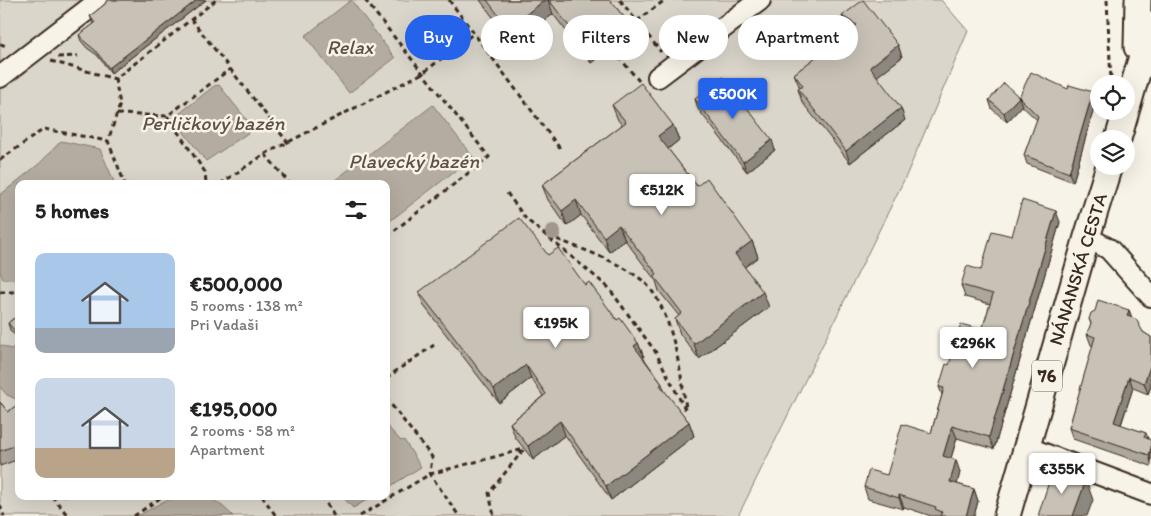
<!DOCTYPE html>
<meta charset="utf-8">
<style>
:root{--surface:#fff;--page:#f6f6f6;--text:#222;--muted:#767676;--accent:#2563eb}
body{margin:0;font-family:Itim,sans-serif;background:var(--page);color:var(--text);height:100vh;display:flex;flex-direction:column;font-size:19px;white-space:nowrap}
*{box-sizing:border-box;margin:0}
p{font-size:16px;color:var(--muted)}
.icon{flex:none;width:28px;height:28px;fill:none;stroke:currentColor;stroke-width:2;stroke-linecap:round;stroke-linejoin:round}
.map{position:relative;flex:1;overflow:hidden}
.side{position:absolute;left:15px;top:180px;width:375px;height:320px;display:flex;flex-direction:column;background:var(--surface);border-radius:10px;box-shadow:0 5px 20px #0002}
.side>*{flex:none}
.hud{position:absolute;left:405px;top:15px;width:475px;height:45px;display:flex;gap:10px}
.buttons{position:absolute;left:1090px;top:75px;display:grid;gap:10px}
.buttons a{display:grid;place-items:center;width:45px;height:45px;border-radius:50%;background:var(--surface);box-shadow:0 5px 20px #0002;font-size:25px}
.price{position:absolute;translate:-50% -42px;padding:0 11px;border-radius:5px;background:#fff;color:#222;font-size:16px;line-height:32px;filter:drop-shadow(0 1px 2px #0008)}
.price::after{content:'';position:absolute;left:50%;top:30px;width:15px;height:11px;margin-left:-8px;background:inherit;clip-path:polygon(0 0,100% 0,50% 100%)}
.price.selected{background:var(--accent);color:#fff}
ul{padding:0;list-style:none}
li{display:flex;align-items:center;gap:15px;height:125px;padding:0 20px}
li span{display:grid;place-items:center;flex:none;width:140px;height:100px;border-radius:10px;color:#555}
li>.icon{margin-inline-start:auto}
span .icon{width:60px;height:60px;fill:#fffc;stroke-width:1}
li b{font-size:21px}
h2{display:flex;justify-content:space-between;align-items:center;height:60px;padding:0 20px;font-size:21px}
.pill{padding:0 18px;border-radius:22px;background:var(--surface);box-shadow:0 5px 20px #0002;font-size:18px;line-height:45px}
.pill.selected{background:var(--accent);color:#fff}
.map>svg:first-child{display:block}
.green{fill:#dbd6cb;stroke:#8b8074;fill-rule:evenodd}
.water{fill:#b4aca0;stroke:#84786c}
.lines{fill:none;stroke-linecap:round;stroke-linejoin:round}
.minor-casing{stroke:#3b2a1e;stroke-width:24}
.major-casing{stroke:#3b2a1e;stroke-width:29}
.path{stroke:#3b2a1e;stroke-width:3;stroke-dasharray:5 4;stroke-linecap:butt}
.minor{stroke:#f7f3e8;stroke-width:20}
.major{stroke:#f7f3e8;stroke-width:25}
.tree{fill:#a1978c}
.wall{fill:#aca69d;stroke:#3b2a1e}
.shaded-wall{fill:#8c877f;stroke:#3b2a1e}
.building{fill:#c8c1b6;stroke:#3b2a1e}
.labels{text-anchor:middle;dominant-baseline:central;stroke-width:5;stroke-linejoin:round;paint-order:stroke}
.shield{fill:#f7f3e8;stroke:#73665b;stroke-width:1}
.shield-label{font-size:18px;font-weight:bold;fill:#3b2a1e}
.street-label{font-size:19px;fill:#3b2a1e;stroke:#f7f3e8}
.water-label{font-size:20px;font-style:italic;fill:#5f5145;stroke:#f7f3e8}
</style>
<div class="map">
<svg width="1151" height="516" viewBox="0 0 1151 516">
<rect width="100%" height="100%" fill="#f7f3e8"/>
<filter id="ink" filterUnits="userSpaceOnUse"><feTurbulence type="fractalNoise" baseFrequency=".02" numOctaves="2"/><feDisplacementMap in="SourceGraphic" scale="10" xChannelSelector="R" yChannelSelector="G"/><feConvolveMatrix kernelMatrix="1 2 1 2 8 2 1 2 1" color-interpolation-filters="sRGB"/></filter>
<g filter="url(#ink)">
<path class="green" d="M0,0h941l27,31 -62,145 -168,340h-738zM19,184h367v312h-367z"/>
<g class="water">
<polygon points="351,0 395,58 349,93 305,36"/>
<polygon points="219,85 250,124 248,133 206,161 175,121 175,117 214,86"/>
<polygon points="433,105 473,157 386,224 386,184 330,184"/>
<polygon points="61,141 100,149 115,184 19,184 19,280 3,279 0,271 0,195 40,163"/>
<polygon points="19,344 18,400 7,395 0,387 0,345 11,349"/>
<polygon points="386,425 401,441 404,440 421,467 386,489"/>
<path d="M184,496c24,0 31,2 49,20h-95l26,-15z"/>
<polygon points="342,496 374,496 353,508"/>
</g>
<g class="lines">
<g class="minor-casing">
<g id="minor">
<polyline points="0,77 100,0"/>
<polyline points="658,77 760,0"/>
<polyline points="1087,237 1109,249 1151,296"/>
<polyline points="1026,447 1151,494"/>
</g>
</g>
<g class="major-casing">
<g id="major">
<polyline points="1137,47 1138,0"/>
<polyline points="1118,139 1151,25"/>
<polyline points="1007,516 1087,237 1109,166"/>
</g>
</g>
<g class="path">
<polyline points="365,0 489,157 386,237"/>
<polyline points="449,0 561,150"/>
<polyline points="620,0 661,52"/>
<polyline points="1107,0 1111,81"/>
<polyline points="191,19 289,144"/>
<polyline points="637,21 665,0"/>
<polyline points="0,44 7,46"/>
<polyline points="613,50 639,81"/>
<polyline points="58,57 78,56"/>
<polyline points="51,61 115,79 216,0"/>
<polyline points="115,79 120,104 108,141 125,184"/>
<polyline points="117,114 167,116 230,69"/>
<polyline points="167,116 205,172 206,184"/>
<polyline points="265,154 290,184"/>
<polyline points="0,160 44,129 108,141"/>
<polyline points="220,184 265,154 423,73 474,33"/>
<polyline points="507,193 526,219 608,287 655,351 686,411"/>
<path d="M549,236c31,13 66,23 93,44 29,24 39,92 44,128"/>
<polyline points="0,292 19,292"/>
<polyline points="386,378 434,345"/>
<polyline points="386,398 432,457 430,474 459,516"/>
<polyline points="52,496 68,516"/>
<polyline points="262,496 276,516"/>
<polyline points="322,496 334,516"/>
<polyline points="0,505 4,516"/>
<polyline points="134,516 163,496"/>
<polyline points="360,516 430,474 524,449 489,493 494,516"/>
</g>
<use href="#minor" class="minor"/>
<use href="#major" class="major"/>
</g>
<circle class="tree" cx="553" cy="232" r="8"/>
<g class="wall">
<polygon points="107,0 206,0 111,73 97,55 87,48 81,41 79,35 94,24 92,21 90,16 105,4"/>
<polygon points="480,0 610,0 624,17 630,33 591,63 553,14 514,45"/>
<polygon points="842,16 898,45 902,57 877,76 905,120 850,163 802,102 798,89 800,88 794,74 850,31 846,29"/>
<polygon points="1019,97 1096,101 1073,182 1027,164 1024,155 1037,120 1022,106 1007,122 992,109 989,100"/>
<polygon points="695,99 775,150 747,172 698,109"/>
<polygon points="612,105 673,125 679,140 668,149 697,186 752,241 758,257 744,267 769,307 699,359 680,334 675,319 679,316 659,291 656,281 625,240 609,252 581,215 567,226 548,200 542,185 622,125 618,120"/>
<polygon points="1060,222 994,449 957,438 951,458 960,472 957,484 974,489 978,501 974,516 931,516 904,507 903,509 868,499 864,487 887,475 931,433 942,395 939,387 982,330 990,304 965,297 961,285 981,270 1012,236"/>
<polygon points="548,255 585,285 638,343 644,357 643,357 662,384 665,392 689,422 694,436 611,500 565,435 533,460 515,437 510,423 543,396 531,378 499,403 424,306 419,292"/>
<polygon points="1129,310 1132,318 1143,332 1151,337 1151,386 1148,394 1133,388 1121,425 1146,433 1148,439 1151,440 1151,466 1073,439 1069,428 1093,346 1091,345 1087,334 1091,324 1089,319"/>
<polygon points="19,314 19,340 10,330 8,323"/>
<polygon points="0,402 8,412 19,403 19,459 0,466"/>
</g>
<g class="shaded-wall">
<polygon points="197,0 206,0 111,73 109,68"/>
<polygon points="545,0 548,0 553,14 514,45 508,28"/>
<polygon points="624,17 630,33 591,63 585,47"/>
<polygon points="898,45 902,57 874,79 870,67"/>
<polygon points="1093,92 1096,101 1073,182 1069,173"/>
<polygon points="1019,97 1022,106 1007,122 1004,113"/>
<polygon points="901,108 905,120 850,163 846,151"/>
<polygon points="673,125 679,140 664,152 658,136"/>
<polygon points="772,140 775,150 747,172 743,162"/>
<polygon points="576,200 581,215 567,226 562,211"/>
<polygon points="1056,211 1060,222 994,449 989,437"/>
<polygon points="619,225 625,240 609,252 604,237"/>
<polygon points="752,241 758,257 741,270 735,254"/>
<polygon points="763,292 769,307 699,359 694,344"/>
<polygon points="1129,310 1133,321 1127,316"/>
<polygon points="638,343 644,357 639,360 634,346"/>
<polygon points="1151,364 1151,386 1148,394 1144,383"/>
<polygon points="526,365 531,378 499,403 494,389"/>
<polygon points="1129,377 1133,388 1118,433 1114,422"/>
<polygon points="560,421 565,435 533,460 528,446"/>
<polygon points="689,422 694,436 611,500 606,486"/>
<polygon points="952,426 957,438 948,468 943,456"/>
<polygon points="1151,448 1151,462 1149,455"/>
<polygon points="956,460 960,472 955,494 950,482"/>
<polygon points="1086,480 1093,500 1087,516 1073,516"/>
<polygon points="974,489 978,501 974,516 966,516"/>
<polygon points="899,495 904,507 903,509 899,498"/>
</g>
<g class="building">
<polygon points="107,0 197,0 109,68 95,50 85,42 79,35 95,23 90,16 105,4"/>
<polygon points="487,0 545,0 508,28"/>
<polygon points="549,0 610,0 624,17 585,47"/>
<polygon points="863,0 898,45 870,67 901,108 846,151 798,89 803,86 794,74 857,25 842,16"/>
<polygon points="1031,72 1068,89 1069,85 1093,92 1069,173 1024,155 1038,116 1019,97 1004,113 989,100 1004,83 1019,97"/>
<polygon points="723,77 772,140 743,162 695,99"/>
<polygon points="641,83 673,125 658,136 697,186 707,178 752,241 735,254 763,292 694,344 675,319 682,313 654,276 657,274 619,225 604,237 576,200 562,211 542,185 626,122 612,105"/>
<polygon points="1022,200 1056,211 989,437 952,426 943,456 956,460 950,482 974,489 966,516 940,516 942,512 935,509 936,507 899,495 899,498 864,487 869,470 887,475 902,424 931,433 944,388 939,387 946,364 949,365 961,324 982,330 993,294 961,285 967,266 981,270 992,231 1012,236"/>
<polygon points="519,218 548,255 558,248 585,285 589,282 617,320 620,318 638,343 634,346 662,384 660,385 689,422 606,486 560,421 528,446 510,423 546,394 526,365 494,389 419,292"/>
<polygon points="1098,300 1129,310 1127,316 1136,319 1143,332 1151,337 1151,364 1144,383 1129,377 1114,422 1146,433 1144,437 1151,440 1151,448 1149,455 1069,428 1095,337 1087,334 1091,323 1089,319 1091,313 1095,311"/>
<polygon points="19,314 19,336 8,323"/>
<polygon points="0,402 8,412 19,403 19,444 0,451"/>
<polygon points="1053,469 1086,480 1073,516 1038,516"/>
</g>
</g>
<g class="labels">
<rect class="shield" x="1032" y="360.5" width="30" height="31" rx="4"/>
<g class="shield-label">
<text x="1047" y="376">76</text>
</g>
<g class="street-label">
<text transform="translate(1078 269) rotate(-73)">NÁNANSKÁ CESTA</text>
</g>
<g class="water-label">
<text x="350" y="47">Relax</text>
<text x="213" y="123">Perličkový bazén</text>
<text x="414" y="161">Plavecký bazén</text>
</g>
</g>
</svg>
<div class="buttons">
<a><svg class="icon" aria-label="locate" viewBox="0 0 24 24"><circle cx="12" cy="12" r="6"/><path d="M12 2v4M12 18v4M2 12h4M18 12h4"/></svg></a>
<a><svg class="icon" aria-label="layers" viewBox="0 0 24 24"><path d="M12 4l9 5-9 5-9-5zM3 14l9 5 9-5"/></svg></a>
</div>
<b class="price selected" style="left:733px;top:120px">€500K</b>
<b class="price" style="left:662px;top:216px">€512K</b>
<b class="price" style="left:556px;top:349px">€195K</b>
<b class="price" style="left:973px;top:369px">€296K</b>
<b class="price" style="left:1062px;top:495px">€355K</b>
<div class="hud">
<a class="pill selected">Buy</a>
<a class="pill">Rent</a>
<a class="pill">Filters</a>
<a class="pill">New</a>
<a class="pill">Apartment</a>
</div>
<section class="side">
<h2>5 homes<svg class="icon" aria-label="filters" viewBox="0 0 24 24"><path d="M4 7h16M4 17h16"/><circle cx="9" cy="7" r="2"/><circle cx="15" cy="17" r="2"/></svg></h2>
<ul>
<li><span style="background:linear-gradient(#a9c7e8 75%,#9aa5b1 0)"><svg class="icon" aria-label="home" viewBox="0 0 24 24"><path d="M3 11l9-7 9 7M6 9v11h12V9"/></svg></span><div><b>€500,000</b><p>5 rooms · 138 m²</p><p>Pri Vadaši</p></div></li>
<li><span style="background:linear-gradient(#c9d6e8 70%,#b9a48a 0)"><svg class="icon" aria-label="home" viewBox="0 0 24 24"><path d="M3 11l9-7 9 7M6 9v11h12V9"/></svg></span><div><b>€195,000</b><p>2 rooms · 58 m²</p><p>Apartment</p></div></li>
</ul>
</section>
</div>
